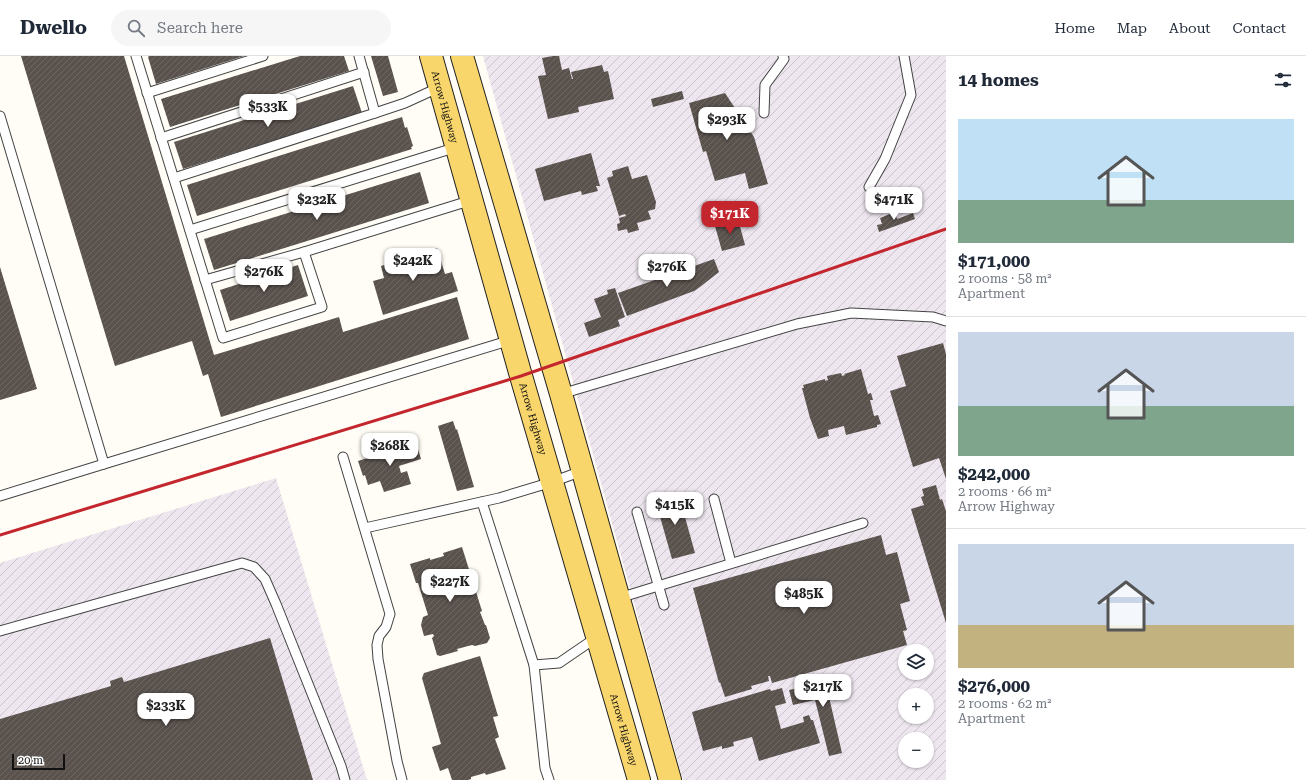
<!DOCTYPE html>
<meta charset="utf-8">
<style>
:root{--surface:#fff;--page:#f6f6f7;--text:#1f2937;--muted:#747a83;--line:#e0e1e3;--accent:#c4262e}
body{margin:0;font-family:"Roboto Serif",serif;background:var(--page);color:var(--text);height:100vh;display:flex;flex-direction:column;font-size:15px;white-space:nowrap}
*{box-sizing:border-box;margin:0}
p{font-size:13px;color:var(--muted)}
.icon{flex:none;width:22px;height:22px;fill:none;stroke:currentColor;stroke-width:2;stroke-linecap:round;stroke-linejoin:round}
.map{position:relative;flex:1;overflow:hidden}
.sheet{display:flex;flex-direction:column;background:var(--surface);width:360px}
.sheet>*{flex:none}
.buttons{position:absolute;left:898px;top:588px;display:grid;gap:8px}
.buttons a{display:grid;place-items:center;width:36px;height:36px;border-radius:50%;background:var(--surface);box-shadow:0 1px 3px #0004;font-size:20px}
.scale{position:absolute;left:12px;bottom:10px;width:53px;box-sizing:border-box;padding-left:4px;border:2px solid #111;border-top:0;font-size:11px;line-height:14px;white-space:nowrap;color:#111;-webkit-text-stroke:3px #fff;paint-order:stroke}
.price{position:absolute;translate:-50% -34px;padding:0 9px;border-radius:8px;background:#fff;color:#222;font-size:13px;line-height:26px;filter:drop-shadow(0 1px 2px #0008)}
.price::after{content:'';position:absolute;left:50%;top:24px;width:12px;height:9px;margin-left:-6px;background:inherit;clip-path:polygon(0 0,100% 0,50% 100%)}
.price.on{background:var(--accent);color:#fff}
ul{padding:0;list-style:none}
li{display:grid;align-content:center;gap:8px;height:212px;padding:0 12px}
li+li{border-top:1px solid var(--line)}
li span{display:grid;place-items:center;height:124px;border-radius:0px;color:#555}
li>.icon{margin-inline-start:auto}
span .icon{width:72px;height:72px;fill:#fffc;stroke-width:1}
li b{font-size:17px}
h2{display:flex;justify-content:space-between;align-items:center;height:48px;padding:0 12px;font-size:17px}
header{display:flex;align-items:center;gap:24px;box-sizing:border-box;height:56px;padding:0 20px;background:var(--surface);border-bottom:1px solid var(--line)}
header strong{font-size:19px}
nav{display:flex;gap:22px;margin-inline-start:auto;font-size:14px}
.search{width:280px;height:36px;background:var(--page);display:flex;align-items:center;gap:10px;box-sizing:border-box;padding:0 14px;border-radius:22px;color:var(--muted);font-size:15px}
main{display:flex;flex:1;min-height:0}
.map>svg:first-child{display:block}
.industrial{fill:url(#industrial-furrows);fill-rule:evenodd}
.building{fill:url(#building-hatch)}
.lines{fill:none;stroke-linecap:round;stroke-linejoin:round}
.service-casing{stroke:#444;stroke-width:11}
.primary-casing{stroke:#222;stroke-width:24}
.service{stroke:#fff;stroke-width:9}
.primary{stroke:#f9d66b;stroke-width:22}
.rail{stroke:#c4262e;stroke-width:3}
.labels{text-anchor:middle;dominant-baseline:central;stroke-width:4;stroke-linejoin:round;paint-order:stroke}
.street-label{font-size:10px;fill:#111;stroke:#fff}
</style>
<header>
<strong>Dwello</strong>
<div class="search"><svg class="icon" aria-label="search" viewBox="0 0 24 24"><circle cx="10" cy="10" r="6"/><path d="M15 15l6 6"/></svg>Search here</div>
<nav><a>Home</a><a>Map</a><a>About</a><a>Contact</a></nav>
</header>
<main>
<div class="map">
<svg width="946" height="724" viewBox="0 0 946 724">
<defs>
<pattern id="industrial-furrows" width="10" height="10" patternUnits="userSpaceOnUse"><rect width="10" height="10" fill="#eee6ef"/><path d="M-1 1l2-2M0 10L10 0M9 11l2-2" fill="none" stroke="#cbc4cc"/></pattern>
<pattern id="building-hatch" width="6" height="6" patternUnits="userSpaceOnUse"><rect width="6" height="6" fill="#5a524d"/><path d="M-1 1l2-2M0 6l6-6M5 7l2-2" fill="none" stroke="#6d6662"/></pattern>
</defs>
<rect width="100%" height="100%" fill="#fffdf5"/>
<g class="industrial">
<path d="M483,0h463v724h-263zM905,595h22v22h-22zM905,639h22v22h-22zM905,683h22v22h-22z"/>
<polygon points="276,422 367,724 0,724 0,507"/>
</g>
<g class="building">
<polygon points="21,0 124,0 214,299 339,261 343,276 457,241 469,283 221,361 208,318 203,320 192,285 115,310"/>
<polygon points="149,0 244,0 156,28 148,1"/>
<polygon points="300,0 344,0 349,15 170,71 161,43"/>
<polygon points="371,0 388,0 398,36 383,40"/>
<polygon points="553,0 559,0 562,14 569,12 572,23 573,23 571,16 602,9 604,16 608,15 614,43 578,51 579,56 548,63 538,20 546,19 542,2"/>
<polygon points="353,30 362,57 183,113 174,86"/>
<polygon points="682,35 684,43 653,51 651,43"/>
<polygon points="725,37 754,81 768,128 749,133 745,117 715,125 706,95 703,96 689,47"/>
<polygon points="402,61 405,72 407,71 413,90 411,91 412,93 197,160 187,129"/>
<polygon points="591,97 600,130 596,130 598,135 582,139 581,135 544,145 535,113"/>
<polygon points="628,110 632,123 647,119 656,146 655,153 648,155 651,163 637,167 639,174 628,177 627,173 618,175 617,168 620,167 619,162 626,160 625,158 619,160 607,122 613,120 612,115"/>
<polygon points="420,116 429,147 214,214 204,183"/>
<polygon points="895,156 897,163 913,157 915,163 879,176 877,169 882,168 880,162"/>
<polygon points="738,163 745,189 722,195 715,170"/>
<polygon points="437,192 445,218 452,216 458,235 383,259 373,225 384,222 381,210"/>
<polygon points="714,203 719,216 700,231 694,235 627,260 618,237"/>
<polygon points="298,209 308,240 230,265 220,234"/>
<polygon points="0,211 37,333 0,344"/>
<polygon points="615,232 625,261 618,264 620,270 589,281 584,267 601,261 594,243 608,238 607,234"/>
<polygon points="943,287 946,298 946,423 939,402 913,411 890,335 906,330 897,300"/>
<polygon points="861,313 868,338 871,337 873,344 870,344 874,360 878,359 881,368 877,369 877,371 846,379 844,370 828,374 829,380 818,383 810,362 802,332 804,332 803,329 825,323 825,325 828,324 827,320 841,317 842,320 845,319 844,318"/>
<polygon points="453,365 456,374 457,373 474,431 457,435 438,370"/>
<polygon points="416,386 421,403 399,410 401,417 407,415 411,428 384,436 380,425 368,429 365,419 363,420 358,405"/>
<polygon points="936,429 940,444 942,443 946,455 946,567 911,453 924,449 921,441 924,440 922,433"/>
<polygon points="678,436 695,497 672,503 655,443"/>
<polygon points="881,479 886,499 897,496 910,545 900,548 907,574 903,575 907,589 772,627 770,620 768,620 769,625 751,630 752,633 725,641 720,626 719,627 693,532"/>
<polygon points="462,491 482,555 480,556 485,569 486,569 490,582 487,587 475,590 472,589 457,593 458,595 440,600 437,599 432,582 434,580 433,578 424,580 421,569 423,561 428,559 418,527 416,527 410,508 430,502 430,504 444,500 443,497"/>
<polygon points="270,582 313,724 0,724 0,663 111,630 110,625 122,621 124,626"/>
<polygon points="480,600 498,660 493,661 499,681 495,683 506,713 486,719 485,717 471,721 471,723 468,724 452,724 448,712 440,715 432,691 441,688 422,622 424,617"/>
<polygon points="842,621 846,637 829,641 842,697 829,700 815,644 793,649 789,634 812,629 812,627"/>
<polygon points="782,632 786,647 775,650 781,673 804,666 803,661 809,659 811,664 813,664 820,687 759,705 752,681 733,686 734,690 722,693 722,690 703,695 692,656 770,633 771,635"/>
</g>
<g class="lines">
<g class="service-casing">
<g id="service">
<polyline points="136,0 223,282 322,251 304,196 472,144"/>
<polyline points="359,0 375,57 405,47 440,31"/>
<polyline points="147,37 263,0"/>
<polyline points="764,57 765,29 784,3 783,0"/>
<polyline points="0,60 104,408 511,284"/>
<polyline points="161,82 364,16"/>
<polyline points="174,122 375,57"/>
<polyline points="869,131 885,103 911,39 904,0"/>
<polyline points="190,174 457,91"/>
<polyline points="205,224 304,196"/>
<polyline points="561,338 797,268 851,257 933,261 946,265"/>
<polyline points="343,401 390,558 386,571 379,580 377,589 378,603 397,705 402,724"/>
<polyline points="0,440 104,408"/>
<polyline points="714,443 731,507"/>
<polyline points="482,446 534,609 545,712 549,724"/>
<polyline points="637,456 664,549"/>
<polyline points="365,472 499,442 552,426 582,415"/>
<polyline points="619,542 863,467"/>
<polyline points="0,575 242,507 254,511 265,523 276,548 341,710 345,724"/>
<polyline points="534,609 559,607 597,581"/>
</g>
</g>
<g class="primary-casing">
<g id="primary">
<path id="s1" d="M431,0l90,320 118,404"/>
<polyline points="462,0 561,338 670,724"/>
</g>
</g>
<use href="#service" class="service"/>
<use href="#primary" class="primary"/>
<polyline class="rail" points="0,479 521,320 946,173"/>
</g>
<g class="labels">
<g class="street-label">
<text stroke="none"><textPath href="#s1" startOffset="53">Arrow Highway</textPath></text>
<text stroke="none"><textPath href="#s1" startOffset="377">Arrow Highway</textPath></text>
<text stroke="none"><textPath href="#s1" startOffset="701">Arrow Highway</textPath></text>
</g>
</g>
</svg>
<div class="buttons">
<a><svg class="icon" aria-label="layers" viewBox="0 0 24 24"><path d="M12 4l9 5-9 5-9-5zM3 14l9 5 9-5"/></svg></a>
<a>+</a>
<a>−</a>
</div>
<div class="scale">20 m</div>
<b class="price" style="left:268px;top:72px">$533K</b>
<b class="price" style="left:727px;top:85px">$293K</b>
<b class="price" style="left:317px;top:165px">$232K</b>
<b class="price" style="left:894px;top:165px">$471K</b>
<b class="price on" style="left:730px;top:179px">$171K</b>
<b class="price" style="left:413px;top:226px">$242K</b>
<b class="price" style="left:667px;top:232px">$276K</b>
<b class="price" style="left:264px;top:237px">$276K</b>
<b class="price" style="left:390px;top:411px">$268K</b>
<b class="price" style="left:675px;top:470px">$415K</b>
<b class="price" style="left:450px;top:547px">$227K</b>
<b class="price" style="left:804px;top:559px">$485K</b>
<b class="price" style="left:823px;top:652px">$217K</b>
<b class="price" style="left:166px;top:671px">$233K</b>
</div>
<section class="sheet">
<h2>14 homes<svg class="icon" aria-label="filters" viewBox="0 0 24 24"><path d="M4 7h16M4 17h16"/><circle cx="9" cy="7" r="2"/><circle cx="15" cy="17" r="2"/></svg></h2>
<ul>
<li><span style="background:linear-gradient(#bfe0f5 65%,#7fa58c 0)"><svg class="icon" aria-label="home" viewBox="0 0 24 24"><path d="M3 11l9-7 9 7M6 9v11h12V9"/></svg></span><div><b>$171,000</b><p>2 rooms · 58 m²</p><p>Apartment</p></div></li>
<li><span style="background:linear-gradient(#c9d6e8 60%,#7fa58c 0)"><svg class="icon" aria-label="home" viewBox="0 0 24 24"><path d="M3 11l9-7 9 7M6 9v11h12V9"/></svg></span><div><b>$242,000</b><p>2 rooms · 66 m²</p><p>Arrow Highway</p></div></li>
<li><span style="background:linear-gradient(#c9d6e8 65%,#c2b280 0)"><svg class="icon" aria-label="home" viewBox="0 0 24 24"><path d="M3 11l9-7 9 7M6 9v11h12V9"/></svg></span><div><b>$276,000</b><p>2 rooms · 62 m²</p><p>Apartment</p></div></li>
</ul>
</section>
</main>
